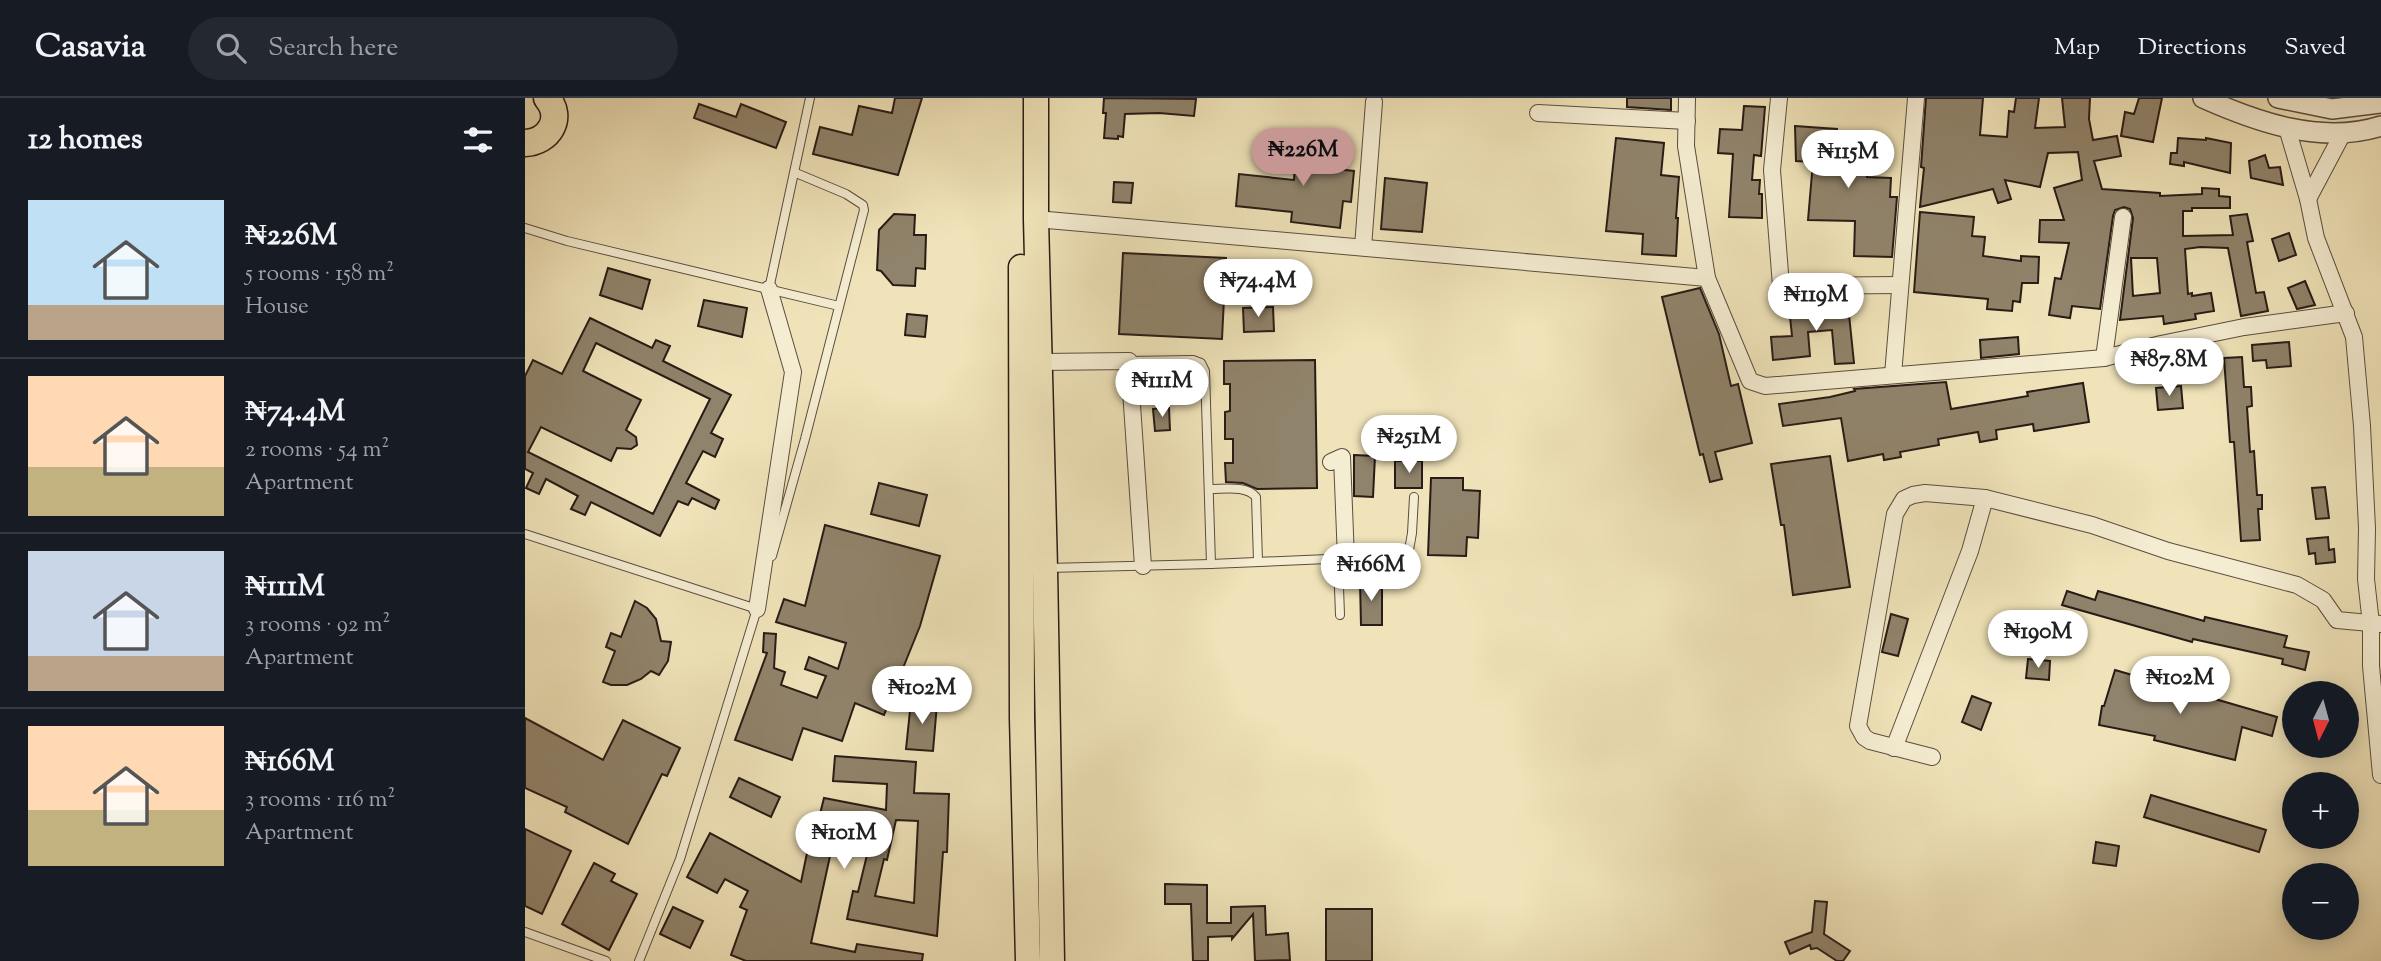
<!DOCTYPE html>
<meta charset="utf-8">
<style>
:root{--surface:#171b24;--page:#242831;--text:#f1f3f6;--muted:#9ea1a6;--line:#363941;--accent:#c59692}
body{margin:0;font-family:"Sorts Mill Goudy",serif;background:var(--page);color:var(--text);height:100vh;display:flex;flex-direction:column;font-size:26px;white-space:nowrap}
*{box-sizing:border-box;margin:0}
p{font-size:23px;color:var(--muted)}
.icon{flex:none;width:38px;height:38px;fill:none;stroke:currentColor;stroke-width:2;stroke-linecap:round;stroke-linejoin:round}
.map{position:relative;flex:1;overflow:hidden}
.drawer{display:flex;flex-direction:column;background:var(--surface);width:525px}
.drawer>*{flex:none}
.needle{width:46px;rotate:186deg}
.buttons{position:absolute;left:1757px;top:583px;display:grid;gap:14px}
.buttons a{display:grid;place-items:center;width:77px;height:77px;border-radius:50%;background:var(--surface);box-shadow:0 4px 18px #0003;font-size:35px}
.price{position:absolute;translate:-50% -60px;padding:0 16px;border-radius:24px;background:#fff;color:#222;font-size:23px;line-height:46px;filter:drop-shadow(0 2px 4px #0008)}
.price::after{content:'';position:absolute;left:50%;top:42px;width:21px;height:16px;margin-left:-10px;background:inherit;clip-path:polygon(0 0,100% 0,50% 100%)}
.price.on{background:var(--accent);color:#111}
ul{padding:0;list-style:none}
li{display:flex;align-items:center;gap:21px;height:175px;padding:0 28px}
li+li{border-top:2px solid var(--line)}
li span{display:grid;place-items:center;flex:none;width:196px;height:140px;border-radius:0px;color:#555}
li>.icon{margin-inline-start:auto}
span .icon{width:84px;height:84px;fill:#fffc;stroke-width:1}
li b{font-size:30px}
h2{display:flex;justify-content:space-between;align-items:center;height:84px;padding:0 28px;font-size:30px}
header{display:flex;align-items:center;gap:42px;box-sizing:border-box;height:98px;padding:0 35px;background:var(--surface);border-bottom:2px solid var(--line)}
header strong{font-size:33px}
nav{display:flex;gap:38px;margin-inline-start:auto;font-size:24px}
.search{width:490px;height:63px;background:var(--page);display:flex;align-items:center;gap:18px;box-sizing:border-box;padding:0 24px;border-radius:38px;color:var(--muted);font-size:26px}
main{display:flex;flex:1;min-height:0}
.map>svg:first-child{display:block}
.building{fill:#90836b;stroke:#281c16;stroke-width:2;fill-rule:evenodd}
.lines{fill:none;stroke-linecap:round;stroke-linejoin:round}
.service-casing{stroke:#5a4e3f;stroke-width:10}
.minor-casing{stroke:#5a4e3f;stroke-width:18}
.tertiary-casing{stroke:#5a4e3f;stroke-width:22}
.primary-casing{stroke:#281c16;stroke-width:27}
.trunk-casing{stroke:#281c16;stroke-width:29}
.service{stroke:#f5edd2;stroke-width:8}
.minor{stroke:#f5edd2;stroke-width:16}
.tertiary{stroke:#f5edd2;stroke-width:19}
.primary{stroke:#f0e3b9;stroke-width:24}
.trunk{stroke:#f0e3b9;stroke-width:26}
</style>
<header>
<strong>Casavia</strong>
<div class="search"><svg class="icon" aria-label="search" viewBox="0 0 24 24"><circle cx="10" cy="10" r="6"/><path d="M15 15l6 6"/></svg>Search here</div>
<nav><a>Map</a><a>Directions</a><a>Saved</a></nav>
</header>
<main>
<section class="drawer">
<h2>12 homes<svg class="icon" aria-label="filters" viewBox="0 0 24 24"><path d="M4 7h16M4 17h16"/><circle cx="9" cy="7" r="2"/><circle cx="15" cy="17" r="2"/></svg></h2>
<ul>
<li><span style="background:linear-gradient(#bfe0f5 75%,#b9a48a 0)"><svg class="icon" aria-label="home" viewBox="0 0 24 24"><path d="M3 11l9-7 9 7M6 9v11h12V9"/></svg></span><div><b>₦226M</b><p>5 rooms · 158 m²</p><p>House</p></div></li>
<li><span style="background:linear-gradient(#ffd9b3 65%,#c2b280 0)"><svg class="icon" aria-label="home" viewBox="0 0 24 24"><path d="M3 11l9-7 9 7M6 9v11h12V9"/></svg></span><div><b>₦74.4M</b><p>2 rooms · 54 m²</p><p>Apartment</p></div></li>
<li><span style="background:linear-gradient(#c9d6e8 75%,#b9a48a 0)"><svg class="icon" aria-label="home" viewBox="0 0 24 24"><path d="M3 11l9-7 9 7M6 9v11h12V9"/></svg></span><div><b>₦111M</b><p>3 rooms · 92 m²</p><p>Apartment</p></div></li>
<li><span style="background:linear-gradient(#ffd9b3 60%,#c2b280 0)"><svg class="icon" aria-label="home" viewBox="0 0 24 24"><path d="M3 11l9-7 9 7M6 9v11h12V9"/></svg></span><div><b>₦166M</b><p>3 rooms · 116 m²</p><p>Apartment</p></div></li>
</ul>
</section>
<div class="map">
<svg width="1856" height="863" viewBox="0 0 1856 863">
<rect width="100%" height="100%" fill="#f0e3b9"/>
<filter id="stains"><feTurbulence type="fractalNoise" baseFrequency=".00286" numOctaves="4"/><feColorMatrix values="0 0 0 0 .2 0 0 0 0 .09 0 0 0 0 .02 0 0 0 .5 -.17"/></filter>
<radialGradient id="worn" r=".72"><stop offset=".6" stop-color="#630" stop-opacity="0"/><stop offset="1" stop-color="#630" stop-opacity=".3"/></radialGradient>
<g class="building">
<polygon points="370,0 397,0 373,77 288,56 295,29 327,37 334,8 367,15"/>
<polygon points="579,0 671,1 669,18 634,15 600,16 598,39 593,38 593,41 579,40 581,15 578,15"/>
<polygon points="1102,0 1146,0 1146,12 1102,9"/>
<path d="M1401,0h57l-3,37 27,2 2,-26 5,1 2,-14h23l-4,30 30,-1 -3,-29h28l-1,21 4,21 24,-4 4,20 -27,5 8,28 58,4v3l42,-2v-6l17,1v7l11,1v11h-38v3h-9v25l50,-1 -3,-19 17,-2 6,27 -6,1 9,51 8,-1 4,19 -27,5 -13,-68 -28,-1 -15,2 3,45 4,-1v3l19,-3 3,18 -19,3 1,5 -32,5 -1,-8 -43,4 13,-102 -3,-9 -6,-2 -9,3 -2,6 -13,93 -28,-3 -2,12 -21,-3 6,-37 6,1 8,-36 -30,-1 1,-22h24l-10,-32 28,-8 -4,-28 -30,1 -8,34 -35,-7 6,19 -13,4 -5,-14 -73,18 4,-39 -3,-1zM1606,160h26l3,35 -27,3z"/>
<polygon points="1614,0 1637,0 1628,44 1596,38 1600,14 1609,16"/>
<polygon points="174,6 211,19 216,6 261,24 251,50 169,20"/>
<polygon points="1219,8 1240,9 1236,58 1229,57 1227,82 1235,82 1234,96 1237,96 1237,120 1204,119 1208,56 1193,55 1195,31 1217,32"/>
<polygon points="1270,28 1312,31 1311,47 1344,49 1342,79 1366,80 1365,99 1372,99 1367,159 1329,158 1330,123 1283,122 1288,64 1271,63"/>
<polygon points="1091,40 1139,45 1136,77 1154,79 1151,120 1153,120 1151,158 1117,156 1118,136 1081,133"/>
<polygon points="1653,40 1681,42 1681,40 1706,45 1705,75 1659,64 1659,68 1645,66 1646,55 1652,55"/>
<polygon points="778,44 813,47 811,71 829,73 826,104 818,103 815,130 766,124 767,114 711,108 714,76 769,82 771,51 777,51"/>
<polygon points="1740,57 1744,70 1755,69 1758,87 1726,80 1724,63"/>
<polygon points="860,80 902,85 897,134 856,131"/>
<polygon points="589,84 608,85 606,105 588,104"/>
<polygon points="1395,114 1449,119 1447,138 1460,139 1458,158 1496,163 1496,158 1514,159 1513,185 1497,185 1495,204 1488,203 1487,213 1462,211 1463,201 1389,194"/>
<polygon points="369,116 390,117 389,137 401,137 400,171 391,170 390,188 368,187 356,173 352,172 354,132"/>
<polygon points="1764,135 1771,157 1754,163 1747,141"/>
<polygon points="598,155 701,160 697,241 594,236"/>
<polygon points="83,170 125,182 117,211 75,197"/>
<polygon points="1780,183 1790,207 1772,211 1763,190"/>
<polygon points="1175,190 1194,236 1206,288 1213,286 1227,345 1190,354 1197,381 1185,384 1178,356 1175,357 1137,199"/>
<polygon points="179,202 222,210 217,239 173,228"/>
<polygon points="1323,207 1329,265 1310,266 1307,232 1283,234 1285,258 1248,262 1246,239 1267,238 1264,209 1281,208 1281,211"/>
<polygon points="748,209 749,233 719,234 718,210"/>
<polygon points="382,216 402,218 400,239 380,237"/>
<path d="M65,220l62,30 4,-8 14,6 -7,15 68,34 -20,38 12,6 -8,18 -12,-6 -17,32 33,17 -4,9 -23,-11 -4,7 -10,-4 -18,35 -69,-34 -6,13 -14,-6 7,-13 -32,-17 -7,15 -13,-6 7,-15 -8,-4v-93l8,-16 29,14zM71,245l114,56 -57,115 -125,-62 13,-25 70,34 6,-13 14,1 6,-4 -1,-8 -10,-7 15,-30 -58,-29z"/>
<polygon points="1493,239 1494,256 1456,260 1455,242"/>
<polygon points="1764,244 1766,268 1742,270 1741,262 1728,263 1727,247"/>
<polygon points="1717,259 1719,289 1726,289 1727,308 1722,309 1725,354 1729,353 1732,397 1737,397 1737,411 1733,411 1735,442 1716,443 1709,344 1705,344 1699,260"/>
<polygon points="790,262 792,390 732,391 718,385 701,384 700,365 708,365 708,341 700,341 700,314 705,313 705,286 699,286 699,263"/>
<polygon points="1421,284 1426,311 1503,298 1502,294 1558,285 1564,324 1509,333 1508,326 1471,332 1472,341 1455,344 1453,334 1413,341 1414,347 1375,354 1376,359 1359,362 1358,356 1323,363 1316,320 1258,328 1254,306 1305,299 1330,293 1329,291"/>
<polygon points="1656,288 1658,310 1633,312 1631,290"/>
<polygon points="644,310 645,332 630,333 628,311"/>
<polygon points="829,357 850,358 848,399 829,398"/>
<polygon points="1305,358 1325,489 1268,497 1259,427 1256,427 1246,366"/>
<rect x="870" y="363" width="27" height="27"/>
<polygon points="906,380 938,380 938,392 955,393 953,440 942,439 941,458 903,457"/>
<polygon points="354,385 402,397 394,428 346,416"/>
<polygon points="1800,389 1804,420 1791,421 1787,390"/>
<polygon points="300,427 415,458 395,528 359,617 330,605 317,643 278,630 267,662 210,642 242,555 238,554 239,535 251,536 249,570 260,574 256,587 292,600 301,578 280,571 284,559 313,571 321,545 251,524 259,501 280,508"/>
<polygon points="1803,439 1804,452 1809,451 1810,464 1791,466 1790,455 1784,456 1782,441"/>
<polygon points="835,483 857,483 857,527 836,527"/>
<polygon points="1542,493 1570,502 1573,493 1679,523 1680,519 1762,538 1759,549 1784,554 1780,572 1757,566 1758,561 1668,541 1667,544 1537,507"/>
<polygon points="110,503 122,510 131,521 136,543 146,544 143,563 134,577 126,573 116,581 102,587 86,587 78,584 90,553 81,549 86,535 96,539"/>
<polygon points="1366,516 1383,521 1373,558 1357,554"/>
<polygon points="1503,561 1525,563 1524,582 1501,580"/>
<polygon points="1590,572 1752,619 1747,638 1717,629 1710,662 1629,642 1630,638 1574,627 1577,608 1579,608"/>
<polygon points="1447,598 1466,605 1456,632 1437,624"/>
<polygon points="386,603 412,606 408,653 381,651"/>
<polygon points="0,620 78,662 98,622 155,650 142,678 137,676 103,746 40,714 42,709 0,690"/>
<path d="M310,658l81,6 -2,31 35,1 -2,58h-4l-6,84 -90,-17 6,-28 5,1 9,-37 -35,-8 -21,96 44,9 2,-8 66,10 -1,7h-176l-15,-6 16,-45 -7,-3 8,-16 -23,-12 -8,14 -30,-16 23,-44 91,49 6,-29 3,1 14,-56 62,12 1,-26 -54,-3zM371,722l22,1 -4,82 -39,-7 9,-37 3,1z"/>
<polygon points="214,680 255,699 246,719 205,699"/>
<polygon points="1626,697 1741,732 1734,754 1619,719"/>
<polygon points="0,731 46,753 17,816 0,808"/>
<polygon points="1571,744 1594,748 1591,768 1568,765"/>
<polygon points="69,765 90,776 86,783 112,796 84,852 37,826"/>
<polygon points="640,786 682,787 682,825 706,825 706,809 740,808 741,837 763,835 765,862 730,863 728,816 707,841 707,838 683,839 683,863 668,863 666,806 640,806"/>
<polygon points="1290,803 1302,804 1299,836 1325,853 1318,863 1312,863 1292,850 1286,851 1285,847 1265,856 1260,844 1287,834"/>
<polygon points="148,809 178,823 165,850 135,836"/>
<rect x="801" y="811" width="46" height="52"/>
</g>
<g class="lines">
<g class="service-casing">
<g id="service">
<polyline points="0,130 42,143 314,208"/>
<polyline points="244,191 285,0"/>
<polyline points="604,263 668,262 676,265 680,273 686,466"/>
<path d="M685,391c15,0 36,-4 46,8l2,64"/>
<polyline points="0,436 232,511"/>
<polyline points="247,458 280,341 339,112 338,107 321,96 271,75"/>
<polyline points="813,462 815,517"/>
<polyline points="522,470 686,466 872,458 884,452 887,435 889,399"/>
<polyline points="0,834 81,863"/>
<polyline points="114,863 155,761 232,511"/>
</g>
</g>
<g class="minor-casing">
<g id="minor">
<polyline points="1162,0 1161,48 1182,180 1225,283 1240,288 1579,260 1636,246 1719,229 1821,215"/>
<polyline points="1254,0 1247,72 1256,188 1375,187"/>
<polyline points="1013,15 1162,23"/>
<polyline points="1762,30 1783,101 1791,140 1829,239 1837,328 1842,430 1841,481 1846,526 1846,568 1856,677"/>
<polyline points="1783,101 1818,35"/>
<polyline points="511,121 1182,180"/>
<polyline points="838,149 849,4"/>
<polyline points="1579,260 1598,119"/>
<polyline points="516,264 604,263 618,468"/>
<polyline points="1368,277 1391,0"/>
<polyline points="806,364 817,359 821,461"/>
<polyline points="232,511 268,274 244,191"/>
<polyline points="1369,650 1445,453 1460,400"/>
<polyline points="1407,659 1345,643 1339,639 1333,628 1370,416 1379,401 1388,397 1400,395 1460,400 1567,427 1643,453 1772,487 1798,502 1812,522 1856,526"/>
</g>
</g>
<g class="tertiary-casing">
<g id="tertiary">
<path d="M1678,0c54,24 118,47 178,28"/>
<polyline points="1753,0 1807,11 1856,5"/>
</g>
</g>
<g class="primary-casing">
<g id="primary">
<polyline points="511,0 511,121 520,470 527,863"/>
<polyline points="496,169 497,620 503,863"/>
</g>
</g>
<g class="trunk-casing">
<path id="trunk" d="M0,45c24,-1 39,-25 22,-45"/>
</g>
<use href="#service" class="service"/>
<use href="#minor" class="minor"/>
<use href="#tertiary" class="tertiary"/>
<use href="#primary" class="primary"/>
<use href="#trunk" class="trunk"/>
</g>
<rect width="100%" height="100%" filter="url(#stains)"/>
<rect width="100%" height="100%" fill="url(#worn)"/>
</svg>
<div class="buttons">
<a><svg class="needle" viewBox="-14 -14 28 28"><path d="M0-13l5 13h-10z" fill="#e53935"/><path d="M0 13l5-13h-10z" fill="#9ea1a6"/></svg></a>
<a>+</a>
<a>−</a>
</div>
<b class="price on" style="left:778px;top:90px">₦226M</b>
<b class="price" style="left:1323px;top:92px">₦115M</b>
<b class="price" style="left:733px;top:221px">₦74.4M</b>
<b class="price" style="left:1291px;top:235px">₦119M</b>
<b class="price" style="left:1644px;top:300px">₦87.8M</b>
<b class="price" style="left:637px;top:321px">₦111M</b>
<b class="price" style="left:884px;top:377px">₦251M</b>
<b class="price" style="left:846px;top:505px">₦166M</b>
<b class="price" style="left:1513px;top:572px">₦190M</b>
<b class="price" style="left:1655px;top:618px">₦102M</b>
<b class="price" style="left:397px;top:628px">₦102M</b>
<b class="price" style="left:319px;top:773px">₦101M</b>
</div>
</main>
